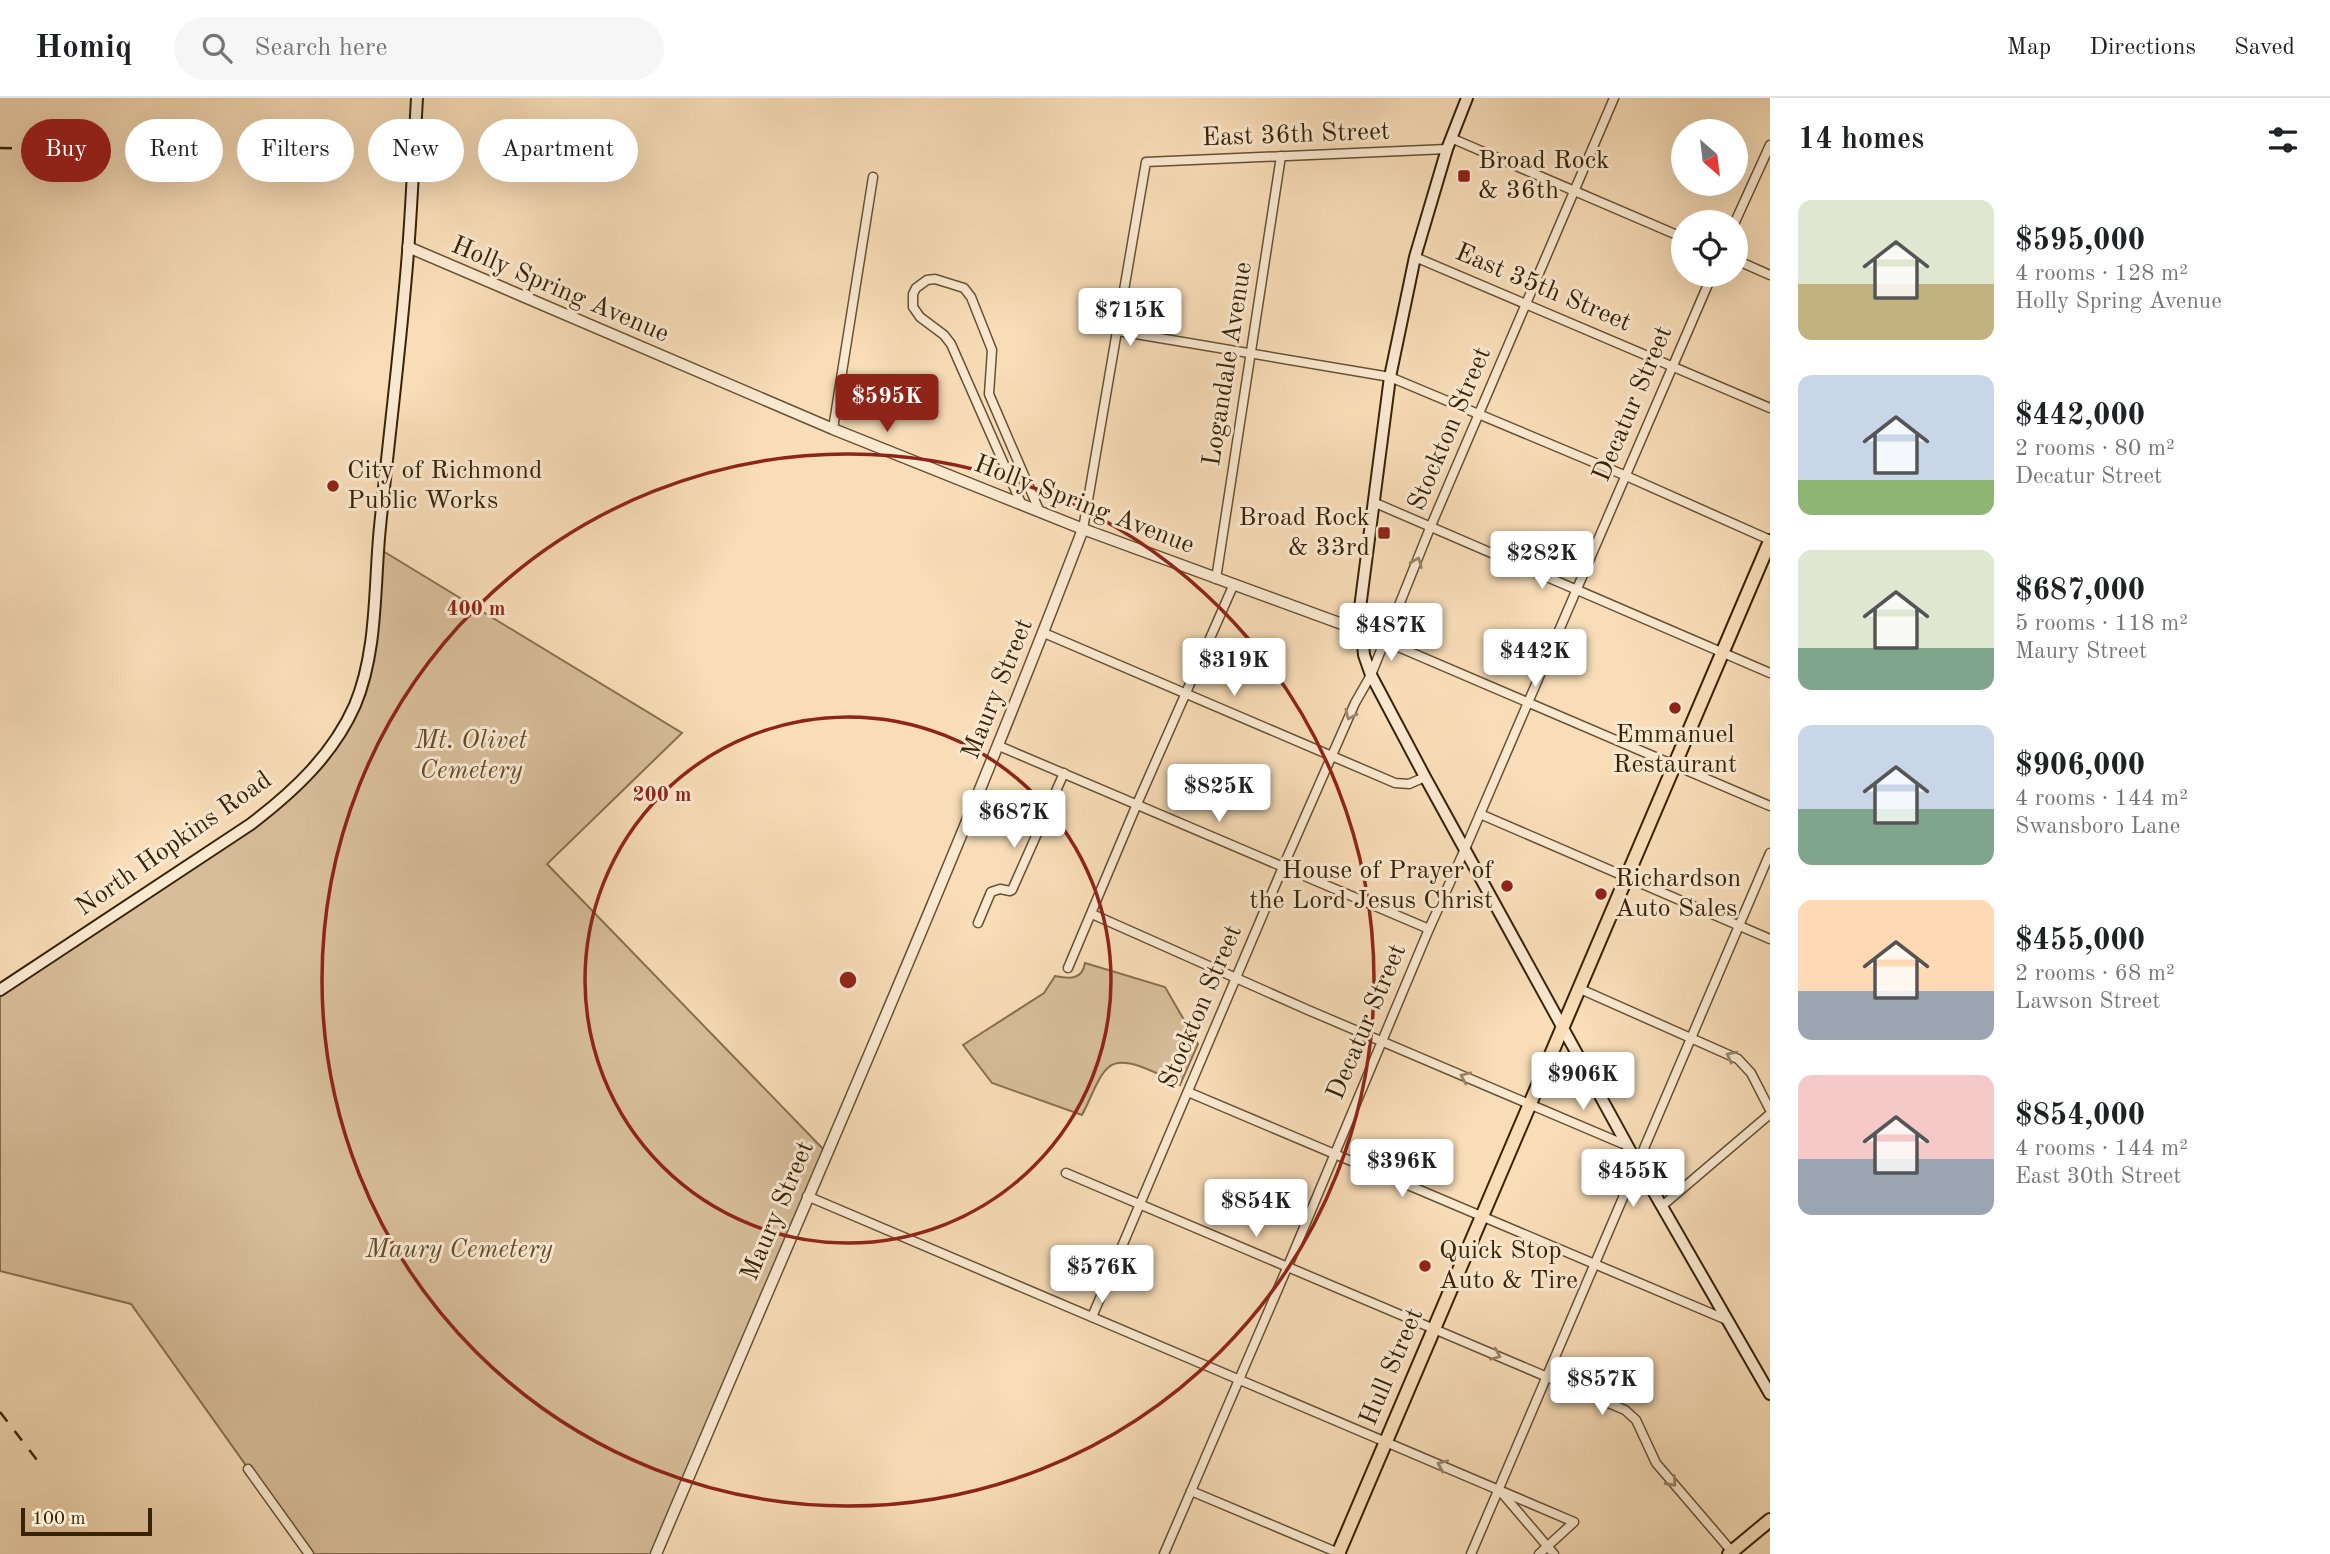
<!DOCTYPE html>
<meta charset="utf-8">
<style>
:root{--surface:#fff;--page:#f6f6f6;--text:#202124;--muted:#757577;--line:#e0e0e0;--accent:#8f2418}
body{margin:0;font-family:"Old Standard TT",serif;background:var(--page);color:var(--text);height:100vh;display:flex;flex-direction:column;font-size:26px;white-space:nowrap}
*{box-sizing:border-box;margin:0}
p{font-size:23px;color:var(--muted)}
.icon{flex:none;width:38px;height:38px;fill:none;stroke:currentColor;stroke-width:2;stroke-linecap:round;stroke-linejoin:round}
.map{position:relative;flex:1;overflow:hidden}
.details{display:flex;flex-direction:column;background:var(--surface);width:560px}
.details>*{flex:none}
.top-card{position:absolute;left:21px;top:21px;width:665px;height:63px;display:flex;gap:14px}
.needle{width:46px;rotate:152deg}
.tools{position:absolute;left:1671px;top:21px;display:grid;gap:14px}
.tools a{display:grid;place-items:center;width:77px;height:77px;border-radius:50%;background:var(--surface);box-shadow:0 7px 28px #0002;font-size:35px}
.scale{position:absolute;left:21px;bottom:18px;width:131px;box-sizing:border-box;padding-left:7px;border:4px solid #372307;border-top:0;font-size:19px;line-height:24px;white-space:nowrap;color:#372307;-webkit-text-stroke:5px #fae9d1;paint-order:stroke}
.price{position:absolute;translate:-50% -60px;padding:0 16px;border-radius:7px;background:#fff;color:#222;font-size:23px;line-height:46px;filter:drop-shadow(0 2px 4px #0008)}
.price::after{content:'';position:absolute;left:50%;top:42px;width:21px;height:16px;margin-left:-10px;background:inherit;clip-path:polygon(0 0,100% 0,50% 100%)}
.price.current{background:var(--accent);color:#fff}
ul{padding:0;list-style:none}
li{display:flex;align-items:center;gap:21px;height:175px;padding:0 28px}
li span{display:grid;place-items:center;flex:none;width:196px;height:140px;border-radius:14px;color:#555}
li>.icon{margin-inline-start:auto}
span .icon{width:84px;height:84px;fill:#fffc;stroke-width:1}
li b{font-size:30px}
h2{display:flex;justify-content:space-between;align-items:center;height:84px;padding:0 28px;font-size:30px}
.chip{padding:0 24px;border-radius:32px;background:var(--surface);box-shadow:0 7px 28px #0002;font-size:24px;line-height:63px}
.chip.current{background:var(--accent);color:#fff}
header{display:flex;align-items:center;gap:42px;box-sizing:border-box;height:98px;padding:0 35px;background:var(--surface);border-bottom:2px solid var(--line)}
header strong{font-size:33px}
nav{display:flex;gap:38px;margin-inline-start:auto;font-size:24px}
.search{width:490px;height:63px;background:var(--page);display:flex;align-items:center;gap:18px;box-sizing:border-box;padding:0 24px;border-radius:38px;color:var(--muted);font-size:26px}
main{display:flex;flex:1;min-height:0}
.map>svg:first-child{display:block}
.green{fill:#d7bd9a;stroke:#877050;stroke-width:2}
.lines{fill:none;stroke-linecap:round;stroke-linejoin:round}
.minor-casing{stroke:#675233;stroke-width:11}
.tertiary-casing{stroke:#675233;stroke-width:13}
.secondary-casing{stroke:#372307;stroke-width:14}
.primary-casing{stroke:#372307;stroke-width:16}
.minor{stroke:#fae9d1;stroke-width:8}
.tertiary{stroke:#fae9d1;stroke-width:10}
.secondary{stroke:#fae9d1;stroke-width:10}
.primary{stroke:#f8ddb8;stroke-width:12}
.rail{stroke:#372307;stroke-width:2.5;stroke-dasharray:12 12;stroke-linecap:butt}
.oneway{stroke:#98866c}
.ring{fill:none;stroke:#8f2418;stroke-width:3.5}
.poi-dot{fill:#8f2418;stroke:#fae9d1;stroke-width:2.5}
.labels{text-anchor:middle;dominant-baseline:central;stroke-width:6;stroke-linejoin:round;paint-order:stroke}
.street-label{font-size:26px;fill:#372307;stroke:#fae9d1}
.poi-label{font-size:26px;fill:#372307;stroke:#fae9d1;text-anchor:start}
.park-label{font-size:26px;font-style:italic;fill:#5f4a2c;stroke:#fae9d1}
.centre{fill:#8f2418;stroke:#fae9d1;stroke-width:3.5}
.ring-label{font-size:21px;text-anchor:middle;font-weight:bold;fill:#8f2418;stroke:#fae9d1;stroke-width:6;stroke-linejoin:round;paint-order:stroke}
</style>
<header>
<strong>Homiq</strong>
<div class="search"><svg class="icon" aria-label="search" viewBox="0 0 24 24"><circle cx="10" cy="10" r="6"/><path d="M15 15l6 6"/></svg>Search here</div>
<nav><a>Map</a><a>Directions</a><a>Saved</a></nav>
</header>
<main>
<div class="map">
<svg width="1770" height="1456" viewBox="0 0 1770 1456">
<rect width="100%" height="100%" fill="#f8ddb8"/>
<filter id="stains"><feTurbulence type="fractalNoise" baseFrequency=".00286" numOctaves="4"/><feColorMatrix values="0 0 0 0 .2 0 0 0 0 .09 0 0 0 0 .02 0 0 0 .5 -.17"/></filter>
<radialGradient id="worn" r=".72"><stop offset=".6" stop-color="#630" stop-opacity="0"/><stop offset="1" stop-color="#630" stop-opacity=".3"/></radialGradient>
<g class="green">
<polygon points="378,450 682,635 547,766 826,1054 655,1456 309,1456 131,1206 0,1173 0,897 87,839 276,705 332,642 354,605 364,565"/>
<path d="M1085,865l80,24 33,57 -18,41c-16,-8 -56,-32 -71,-18 -11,8 -20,36 -27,48l-90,-32 -29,-38 81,-52 11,-17c15,3 27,4 30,-13z"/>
</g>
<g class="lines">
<g class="minor-casing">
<g id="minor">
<polyline points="1451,40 1684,140"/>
<polyline points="1735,124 1770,47"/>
<polyline points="1415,159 1770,310"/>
<polyline points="1736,162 1770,177"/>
<polyline points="1118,233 1390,279 1624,377 1770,442"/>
<polyline points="833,331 873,79"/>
<polyline points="1373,404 1770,575"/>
<polyline points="1021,405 951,246 944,237 920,219 913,209 913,196 916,190 927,182 935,181 964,190 971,199 992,252 989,296 1039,412"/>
<polyline points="1083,431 1146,64 1447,51"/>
<polyline points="1216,481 1281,58"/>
<polyline points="1361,533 1770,708"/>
<polyline points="1044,535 1395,685 1409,686 1425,679"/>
<polyline points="999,648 1429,831"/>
<polyline points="1480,716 1770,841"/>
<polyline points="1092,816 1308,912 1628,1048"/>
<polyline points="978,825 991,794 1000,791 1010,793 1012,792 1064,675"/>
<polyline points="1068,870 1137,706 1233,488"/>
<polyline points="1578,890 1738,961 1751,975 1770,1012"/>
<polyline points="1188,994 1727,1222"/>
<polyline points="1066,1075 1625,1312 1636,1322 1656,1365 1734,1456"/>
<polyline points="807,1098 1574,1424 1539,1456"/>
<polyline points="1662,1108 1770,1016"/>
<polyline points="1092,1219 1283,769 1355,605 1371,577 1430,430 1614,0"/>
<polyline points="248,1371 309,1456"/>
<polyline points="1191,1393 1341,1456"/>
<polyline points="1501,1394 1554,1456"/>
<polyline points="1164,1456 1287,1170 1429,831 1465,751 1712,177"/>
<polyline points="1471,1456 1770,755"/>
</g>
</g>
<g class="tertiary-casing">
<g id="tertiary">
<polyline points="408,149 833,331 1083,431 1361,533"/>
<path d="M656,1456c144,-341 295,-679 427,-1025"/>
</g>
</g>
<g class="secondary-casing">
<g id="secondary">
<polyline points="1467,0 1447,51 1415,159 1390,279 1360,510 1364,557 1371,577 1425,679 1637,1065 1770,1296"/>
<path d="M0,892l251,-166c43,-33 82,-69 104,-119 23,-55 19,-120 25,-178 9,-92 21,-183 28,-275 4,-51 6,-103 9,-154"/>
</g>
</g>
<g class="primary-casing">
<g id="primary">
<polyline points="1338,1456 1770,443"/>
<polyline points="1729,1456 1770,1422"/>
</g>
</g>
<use href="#minor" class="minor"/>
<use href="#tertiary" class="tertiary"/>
<use href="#secondary" class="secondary"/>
<use href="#primary" class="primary"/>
<g class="rail">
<polyline points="0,50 98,53"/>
<polyline points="0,1314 40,1366"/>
</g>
</g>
<defs><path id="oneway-chevron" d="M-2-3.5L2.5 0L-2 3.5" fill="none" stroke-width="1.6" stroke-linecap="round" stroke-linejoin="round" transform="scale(1.75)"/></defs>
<g class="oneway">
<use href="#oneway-chevron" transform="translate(1417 464) rotate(-68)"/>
<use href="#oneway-chevron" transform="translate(1350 617) rotate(114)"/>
<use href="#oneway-chevron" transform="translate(1731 958) rotate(-153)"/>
<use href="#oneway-chevron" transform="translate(1465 979) rotate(-157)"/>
<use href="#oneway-chevron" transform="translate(1496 1257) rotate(23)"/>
<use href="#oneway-chevron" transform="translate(1442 1367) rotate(-157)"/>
<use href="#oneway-chevron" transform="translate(1672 1384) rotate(48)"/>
</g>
<g class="ring">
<circle cx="848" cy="882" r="263"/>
<circle cx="848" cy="882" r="526"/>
</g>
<g class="poi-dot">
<rect x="1457" y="71" width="14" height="14" rx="3.5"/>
<circle cx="333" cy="388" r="7"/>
<rect x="1377" y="428" width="14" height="14" rx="3.5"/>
<circle cx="1675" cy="610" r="7"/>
<circle cx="1507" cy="788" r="7"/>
<circle cx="1601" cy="796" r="7"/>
<circle cx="1425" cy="1168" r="7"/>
</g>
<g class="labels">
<g class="street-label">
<text transform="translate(1296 37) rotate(-2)">East 36th Street</text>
<text transform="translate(1543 190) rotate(23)">East 35th Street</text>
<text transform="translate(560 192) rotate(23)">Holly Spring Avenue</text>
<text transform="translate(1228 266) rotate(-81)">Logandale Avenue</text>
<text transform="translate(1633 306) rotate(-67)">Decatur Street</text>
<text transform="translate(1450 331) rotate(-67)">Stockton Street</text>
<text transform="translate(1084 407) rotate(21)">Holly Spring Avenue</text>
<text transform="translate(998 591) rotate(-68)">Maury Street</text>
<text transform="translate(174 746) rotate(-35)">North Hopkins Road</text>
<text transform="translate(1201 909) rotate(-67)">Stockton Street</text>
<text transform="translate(1367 924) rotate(-67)">Decatur Street</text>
<text transform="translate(778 1113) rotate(-67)">Maury Street</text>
<text transform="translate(1392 1269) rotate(-67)">Hull Street</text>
</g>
<g class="poi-label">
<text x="1478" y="63">Broad Rock<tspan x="1478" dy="30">&amp; 36th</tspan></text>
<text x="347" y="373">City of Richmond<tspan x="347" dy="30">Public Works</tspan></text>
<text x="1370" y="420" text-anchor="end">Broad Rock<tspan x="1370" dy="30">&amp; 33rd</tspan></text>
<text x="1675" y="637" text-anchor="middle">Emmanuel<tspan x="1675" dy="30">Restaurant</tspan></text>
<text x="1493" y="773" text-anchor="end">House of Prayer of<tspan x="1493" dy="30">the Lord Jesus Christ</tspan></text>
<text x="1615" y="781">Richardson<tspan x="1615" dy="30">Auto Sales</tspan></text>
<text x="1439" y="1153">Quick Stop<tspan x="1439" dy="30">Auto &amp; Tire</tspan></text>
</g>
<g class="park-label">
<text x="471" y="643">Mt. Olivet<tspan x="471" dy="30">Cemetery</tspan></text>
<text x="459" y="1152">Maury Cemetery</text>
</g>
</g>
<circle cx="848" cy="882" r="10" class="centre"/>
<g class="ring-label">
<text x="476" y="517">400 m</text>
<text x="662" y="703">200 m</text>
</g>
<rect width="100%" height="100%" filter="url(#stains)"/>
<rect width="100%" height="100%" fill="url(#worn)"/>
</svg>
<div class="tools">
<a><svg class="needle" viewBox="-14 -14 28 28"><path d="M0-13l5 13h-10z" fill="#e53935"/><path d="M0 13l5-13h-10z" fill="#757577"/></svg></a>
<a><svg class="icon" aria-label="locate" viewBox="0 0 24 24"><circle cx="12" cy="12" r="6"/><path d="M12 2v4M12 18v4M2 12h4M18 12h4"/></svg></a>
</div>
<div class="scale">100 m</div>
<b class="price" style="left:1130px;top:250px">$715K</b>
<b class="price current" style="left:887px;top:336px">$595K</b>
<b class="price" style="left:1542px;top:493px">$282K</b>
<b class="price" style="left:1391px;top:565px">$487K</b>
<b class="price" style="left:1535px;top:591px">$442K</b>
<b class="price" style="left:1234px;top:600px">$319K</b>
<b class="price" style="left:1219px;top:726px">$825K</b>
<b class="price" style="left:1014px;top:752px">$687K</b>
<b class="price" style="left:1583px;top:1014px">$906K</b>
<b class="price" style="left:1402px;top:1101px">$396K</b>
<b class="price" style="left:1633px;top:1111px">$455K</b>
<b class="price" style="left:1256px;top:1141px">$854K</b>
<b class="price" style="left:1102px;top:1207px">$576K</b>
<b class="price" style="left:1602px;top:1319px">$857K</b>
<div class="top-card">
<a class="chip current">Buy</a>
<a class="chip">Rent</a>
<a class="chip">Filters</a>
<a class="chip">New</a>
<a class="chip">Apartment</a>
</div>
</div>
<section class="details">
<h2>14 homes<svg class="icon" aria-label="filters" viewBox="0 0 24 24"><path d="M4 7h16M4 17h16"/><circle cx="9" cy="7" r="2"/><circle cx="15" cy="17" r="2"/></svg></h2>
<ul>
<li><span style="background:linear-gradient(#dfe7d0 60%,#c2b280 0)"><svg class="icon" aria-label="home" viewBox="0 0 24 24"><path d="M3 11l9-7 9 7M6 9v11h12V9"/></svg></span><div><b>$595,000</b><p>4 rooms · 128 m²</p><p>Holly Spring Avenue</p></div></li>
<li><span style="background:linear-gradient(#c9d6e8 75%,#8fb573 0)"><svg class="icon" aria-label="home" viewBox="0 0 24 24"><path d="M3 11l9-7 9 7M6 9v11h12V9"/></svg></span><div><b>$442,000</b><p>2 rooms · 80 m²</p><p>Decatur Street</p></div></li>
<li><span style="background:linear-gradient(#dfe7d0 70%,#7fa58c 0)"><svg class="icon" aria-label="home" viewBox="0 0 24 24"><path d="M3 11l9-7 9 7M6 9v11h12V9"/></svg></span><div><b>$687,000</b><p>5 rooms · 118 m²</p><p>Maury Street</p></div></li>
<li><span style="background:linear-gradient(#c9d6e8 60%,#7fa58c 0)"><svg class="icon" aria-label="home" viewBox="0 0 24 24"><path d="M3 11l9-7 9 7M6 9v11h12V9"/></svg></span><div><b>$906,000</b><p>4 rooms · 144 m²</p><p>Swansboro Lane</p></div></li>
<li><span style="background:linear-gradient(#ffd9b3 65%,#9aa5b1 0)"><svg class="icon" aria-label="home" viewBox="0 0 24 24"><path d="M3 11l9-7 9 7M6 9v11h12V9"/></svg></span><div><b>$455,000</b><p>2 rooms · 68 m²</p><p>Lawson Street</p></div></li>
<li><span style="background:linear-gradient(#f6c9c9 60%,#9aa5b1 0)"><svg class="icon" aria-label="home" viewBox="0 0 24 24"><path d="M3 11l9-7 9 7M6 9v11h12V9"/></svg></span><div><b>$854,000</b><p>4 rooms · 144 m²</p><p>East 30th Street</p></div></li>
</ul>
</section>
</main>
